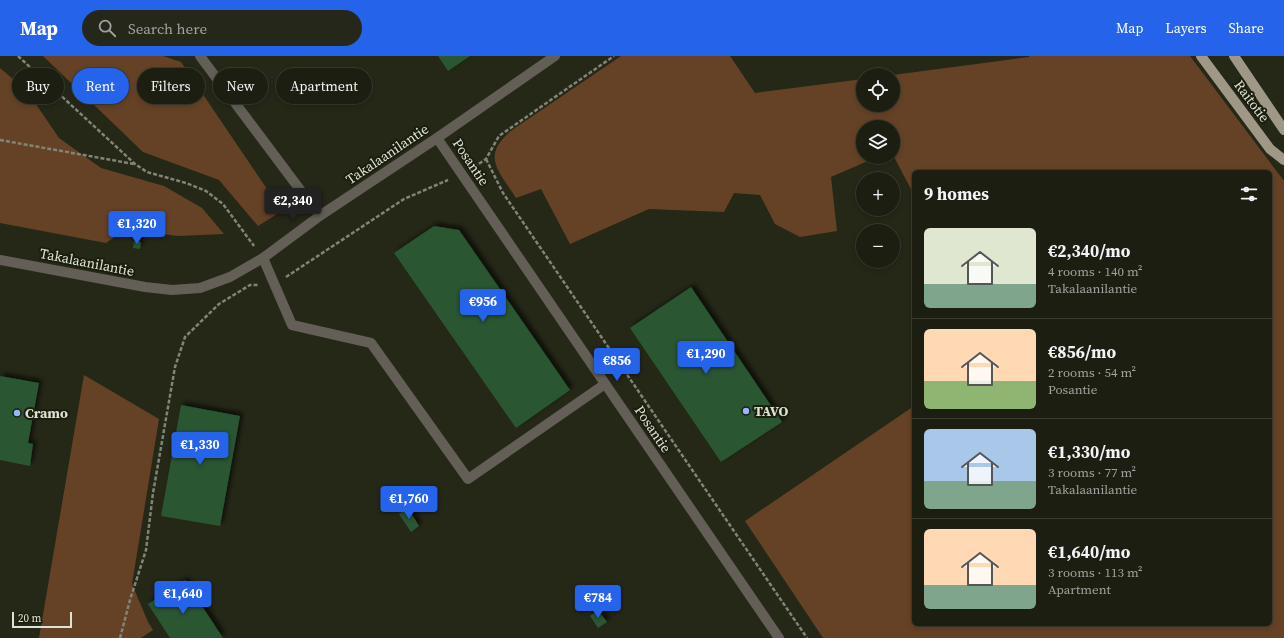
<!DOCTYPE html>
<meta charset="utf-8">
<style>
:root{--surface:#1c1e11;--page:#25271a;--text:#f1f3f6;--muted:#a0a29f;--line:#3a3c31;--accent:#2563eb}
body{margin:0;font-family:"Source Serif 4",serif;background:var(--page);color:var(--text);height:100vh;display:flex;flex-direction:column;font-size:15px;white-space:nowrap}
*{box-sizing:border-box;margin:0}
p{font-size:13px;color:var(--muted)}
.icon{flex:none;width:22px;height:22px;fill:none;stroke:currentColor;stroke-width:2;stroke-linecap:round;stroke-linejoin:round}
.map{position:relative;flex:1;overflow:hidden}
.details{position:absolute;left:912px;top:114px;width:360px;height:456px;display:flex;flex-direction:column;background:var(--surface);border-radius:6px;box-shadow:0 2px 6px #0003,0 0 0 1px var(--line)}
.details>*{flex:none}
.guide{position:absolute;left:12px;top:12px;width:380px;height:36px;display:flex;gap:8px}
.tools{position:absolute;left:856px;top:12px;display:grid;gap:8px}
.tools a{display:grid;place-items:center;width:44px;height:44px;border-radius:50%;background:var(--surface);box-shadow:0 2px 6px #0003,0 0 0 1px var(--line);font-size:20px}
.scale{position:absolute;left:12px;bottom:10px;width:60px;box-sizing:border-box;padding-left:4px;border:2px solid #dee1d6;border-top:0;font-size:11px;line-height:14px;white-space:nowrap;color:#dee1d6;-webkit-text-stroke:3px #1b1e0d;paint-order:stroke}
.price{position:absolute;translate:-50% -34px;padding:0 9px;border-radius:4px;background:var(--accent);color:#fff;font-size:13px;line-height:26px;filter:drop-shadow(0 1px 2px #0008)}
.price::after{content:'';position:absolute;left:50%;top:24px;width:12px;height:9px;margin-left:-6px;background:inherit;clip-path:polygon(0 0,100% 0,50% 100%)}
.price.on{background:#222;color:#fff}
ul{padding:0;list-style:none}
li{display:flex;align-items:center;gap:12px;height:100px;padding:0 12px}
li+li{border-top:1px solid var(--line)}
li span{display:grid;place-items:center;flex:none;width:112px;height:80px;border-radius:6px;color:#555}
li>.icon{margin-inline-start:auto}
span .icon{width:48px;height:48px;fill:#fffc;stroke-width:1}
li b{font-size:17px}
h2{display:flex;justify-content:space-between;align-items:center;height:48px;padding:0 12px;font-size:17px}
.chip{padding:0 14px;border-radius:18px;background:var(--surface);box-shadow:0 2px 6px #0003,0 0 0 1px var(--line);font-size:14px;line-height:36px}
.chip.on{background:var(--accent);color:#fff}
header{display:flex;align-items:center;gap:24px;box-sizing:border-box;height:56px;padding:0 20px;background:var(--accent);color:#fff}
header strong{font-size:19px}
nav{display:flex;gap:22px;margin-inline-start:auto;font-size:14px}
.search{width:280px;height:36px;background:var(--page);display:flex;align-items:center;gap:10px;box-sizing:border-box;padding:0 14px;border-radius:22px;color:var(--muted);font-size:15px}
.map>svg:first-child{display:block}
.green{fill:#654226}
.building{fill:#295730;filter:url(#shadow)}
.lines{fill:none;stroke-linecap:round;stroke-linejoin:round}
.path{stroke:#818476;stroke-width:2.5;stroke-dasharray:4 2;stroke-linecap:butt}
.minor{stroke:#635f57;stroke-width:10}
.major{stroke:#a09887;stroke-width:10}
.poi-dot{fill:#95b6fd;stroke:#1b1e0d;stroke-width:1.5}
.labels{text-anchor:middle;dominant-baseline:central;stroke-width:4;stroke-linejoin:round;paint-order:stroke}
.street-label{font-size:14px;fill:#dee1d6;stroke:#1b1e0d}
.poi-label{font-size:14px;font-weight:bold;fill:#dee1d6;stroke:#1b1e0d;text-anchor:start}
</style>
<header>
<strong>Map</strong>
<div class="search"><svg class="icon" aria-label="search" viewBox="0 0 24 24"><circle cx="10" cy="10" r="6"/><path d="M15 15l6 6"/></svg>Search here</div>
<nav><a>Map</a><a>Layers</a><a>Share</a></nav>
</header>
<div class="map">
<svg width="1284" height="582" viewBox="0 0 1284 582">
<defs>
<filter id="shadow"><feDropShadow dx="3.5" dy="-3.5" stdDeviation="2" flood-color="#0009"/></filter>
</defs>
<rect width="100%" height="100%" fill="#252817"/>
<g class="green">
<polygon points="43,0 163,0 181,6 282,155 258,170 219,124 143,96"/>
<path d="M621,0h109l25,37 108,-14v26h30v-30l136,-18v-1h161l94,125v457h-461l-78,-117 169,-115v218h356v-452h-356v23l-21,-40v-28h-30v30h14l-46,20 6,54 -37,6 -25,-13 -15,-29 -26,-2 -10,19 -75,-3 -79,35 -29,-55 -25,9c-17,-27 -36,-42 -4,-68z"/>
<polygon points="0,12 27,35 59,82 101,112 164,130 202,152 224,178 178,180 126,173 106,187 0,167"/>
<polygon points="84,319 159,363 132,528 148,566 153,574 141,582 39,582"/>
</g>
<g class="building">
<polygon points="438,0 470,0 448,15"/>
<polygon points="434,170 459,174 570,334 516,372 394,197"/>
<polygon points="134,185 141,186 140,193 133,192"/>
<polygon points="691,231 782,366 721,406 630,272"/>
<polygon points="0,320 39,327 28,387 33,388 30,410 0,404"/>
<polygon points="181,349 240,360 220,470 161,460"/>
<polygon points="408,452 419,470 411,476 399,458"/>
<polygon points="185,524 223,582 170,582 148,548"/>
<polygon points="598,554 607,566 598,572 590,560"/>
</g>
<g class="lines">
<g class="path">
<polyline points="18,0 135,108 147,116 186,127 206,135 223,148 254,190"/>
<polyline points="0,84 134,108"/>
<polyline points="486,103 503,137 807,582"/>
<polyline points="474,111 486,103 499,80 614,0"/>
<polyline points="286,221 404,143 448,124"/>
<polyline points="120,582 130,544 146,494 153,437 175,311 185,281 219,248 250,229 259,229"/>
</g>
<g class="minor">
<polyline points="200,0 304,139 321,159"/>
<polyline points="437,82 779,582"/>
<polyline points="263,202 292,269 371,287 468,423 605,328"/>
<polyline points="0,204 145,231 172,234 200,232 230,221 263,202 321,159 437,82 555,0"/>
</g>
<g class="major">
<polyline points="1201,0 1270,93 1284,104"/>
<polyline points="1234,0 1284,74"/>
</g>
</g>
<g class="poi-dot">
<circle cx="746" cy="355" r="4"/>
<circle cx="17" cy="357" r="4"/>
</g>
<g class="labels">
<g class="street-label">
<text transform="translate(1252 45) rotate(53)">Raitotie</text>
<text transform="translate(387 98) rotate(-34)">Takalaanilantie</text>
<text transform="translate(471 106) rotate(56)">Posantie</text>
<text transform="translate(87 206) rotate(11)">Takalaanilantie</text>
<text transform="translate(653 373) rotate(56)">Posantie</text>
</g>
<g class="poi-label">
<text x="754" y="355">TAVO</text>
<text x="25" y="357">Cramo</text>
</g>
</g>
</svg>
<div class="tools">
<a><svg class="icon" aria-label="locate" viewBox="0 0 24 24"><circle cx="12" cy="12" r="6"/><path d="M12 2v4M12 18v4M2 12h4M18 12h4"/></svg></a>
<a><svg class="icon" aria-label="layers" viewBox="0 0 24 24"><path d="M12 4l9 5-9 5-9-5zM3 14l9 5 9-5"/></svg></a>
<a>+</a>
<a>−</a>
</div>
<div class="scale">20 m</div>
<b class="price on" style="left:293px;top:166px">€2,340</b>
<b class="price" style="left:137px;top:189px">€1,320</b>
<b class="price" style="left:483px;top:267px">€956</b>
<b class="price" style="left:706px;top:319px">€1,290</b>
<b class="price" style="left:617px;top:326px">€856</b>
<b class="price" style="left:200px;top:410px">€1,330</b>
<b class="price" style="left:409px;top:464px">€1,760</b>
<b class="price" style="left:183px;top:559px">€1,640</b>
<b class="price" style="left:598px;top:563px">€784</b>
<div class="guide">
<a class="chip">Buy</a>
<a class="chip on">Rent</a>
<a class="chip">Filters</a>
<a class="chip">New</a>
<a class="chip">Apartment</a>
</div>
<section class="details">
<h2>9 homes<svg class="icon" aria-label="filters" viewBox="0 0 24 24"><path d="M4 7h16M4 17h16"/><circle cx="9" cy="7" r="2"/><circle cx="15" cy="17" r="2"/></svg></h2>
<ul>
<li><span style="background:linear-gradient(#dfe7d0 70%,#7fa58c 0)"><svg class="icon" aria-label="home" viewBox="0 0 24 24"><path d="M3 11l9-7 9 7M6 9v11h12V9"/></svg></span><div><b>€2,340/mo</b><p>4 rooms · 140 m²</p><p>Takalaanilantie</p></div></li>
<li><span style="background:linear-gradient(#ffd9b3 65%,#8fb573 0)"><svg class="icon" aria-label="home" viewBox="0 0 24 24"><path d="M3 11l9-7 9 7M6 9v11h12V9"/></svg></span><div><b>€856/mo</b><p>2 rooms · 54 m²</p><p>Posantie</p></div></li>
<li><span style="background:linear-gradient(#a9c7e8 65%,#7fa58c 0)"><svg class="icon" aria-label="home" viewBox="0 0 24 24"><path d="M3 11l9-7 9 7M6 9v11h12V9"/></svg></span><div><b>€1,330/mo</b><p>3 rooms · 77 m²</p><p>Takalaanilantie</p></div></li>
<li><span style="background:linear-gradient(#ffd9b3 70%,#7fa58c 0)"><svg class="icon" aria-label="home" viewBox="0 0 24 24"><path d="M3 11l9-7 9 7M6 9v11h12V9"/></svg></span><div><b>€1,640/mo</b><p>3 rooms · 113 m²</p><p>Apartment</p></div></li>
</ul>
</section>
</div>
